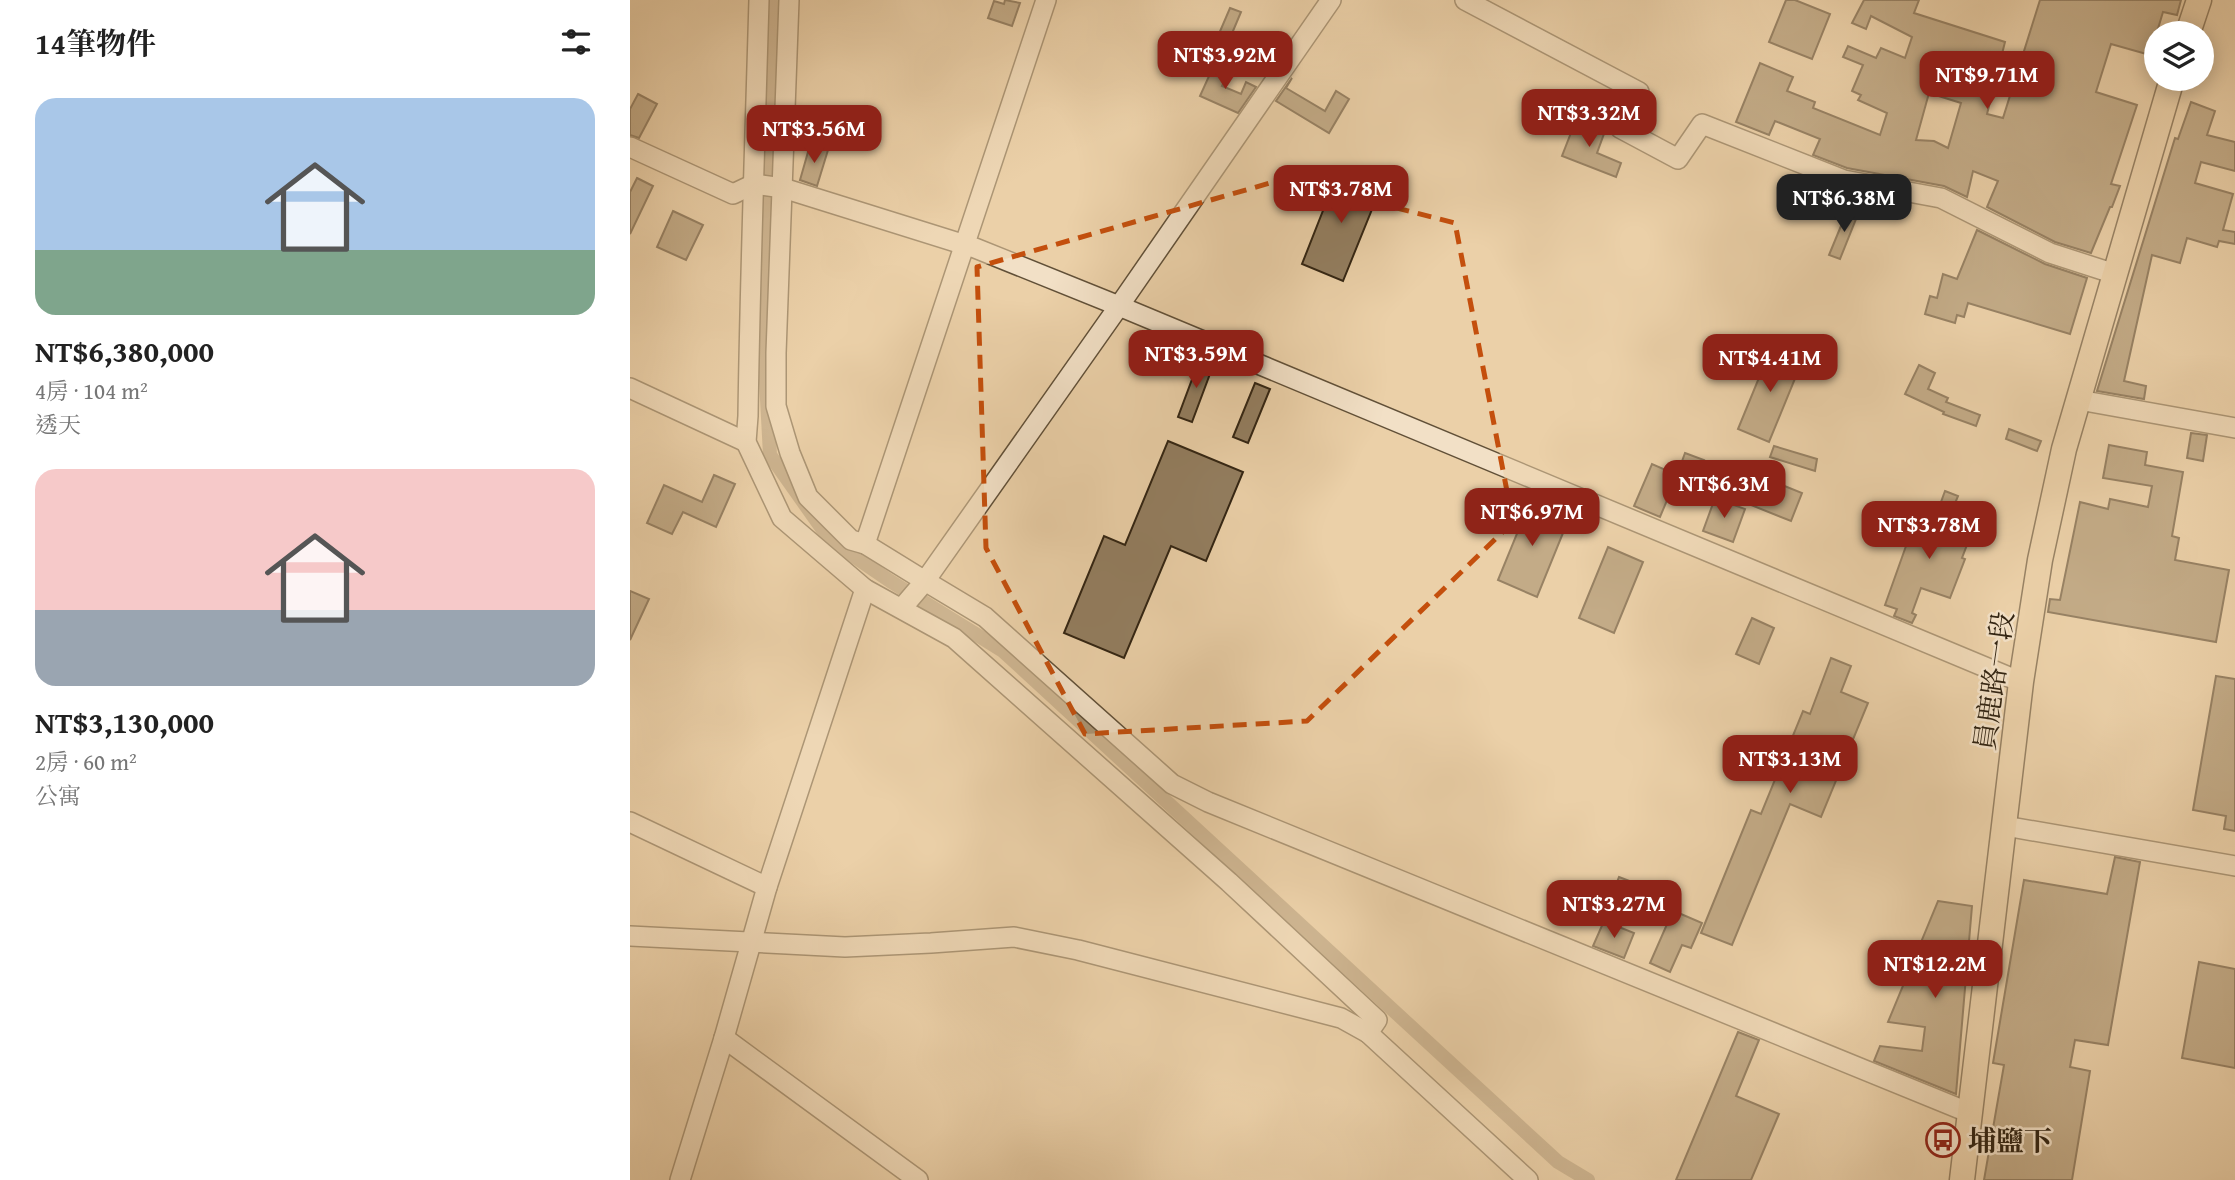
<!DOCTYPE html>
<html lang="zh-TW">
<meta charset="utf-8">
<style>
:root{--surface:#fff;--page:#f6f6f6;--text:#222;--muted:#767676;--accent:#8f2418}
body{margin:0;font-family:"Gentium Book Plus","Noto Serif TC",serif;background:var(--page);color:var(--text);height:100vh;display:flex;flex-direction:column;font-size:26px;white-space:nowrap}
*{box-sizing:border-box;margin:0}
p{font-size:23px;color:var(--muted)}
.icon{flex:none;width:38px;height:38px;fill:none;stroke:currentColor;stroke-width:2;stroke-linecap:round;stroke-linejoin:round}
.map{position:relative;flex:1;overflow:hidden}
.details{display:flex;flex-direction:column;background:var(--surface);width:630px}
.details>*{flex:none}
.buttons{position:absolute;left:1514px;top:21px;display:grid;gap:14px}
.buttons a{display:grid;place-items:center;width:70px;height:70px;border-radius:50%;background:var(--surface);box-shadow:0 4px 18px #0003;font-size:35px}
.price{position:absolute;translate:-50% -60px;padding:0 16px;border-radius:14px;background:var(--accent);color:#fff;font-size:23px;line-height:46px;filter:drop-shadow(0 2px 4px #0008)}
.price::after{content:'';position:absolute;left:50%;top:42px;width:21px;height:16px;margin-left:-10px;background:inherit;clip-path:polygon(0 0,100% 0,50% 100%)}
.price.on{background:#222;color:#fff}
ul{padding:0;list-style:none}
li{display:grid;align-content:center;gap:14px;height:371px;padding:0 35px}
li span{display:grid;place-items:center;height:217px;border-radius:21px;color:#555}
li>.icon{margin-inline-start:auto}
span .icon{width:126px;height:126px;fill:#fffc;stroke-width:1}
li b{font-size:30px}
h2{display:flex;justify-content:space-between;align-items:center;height:84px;padding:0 35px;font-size:30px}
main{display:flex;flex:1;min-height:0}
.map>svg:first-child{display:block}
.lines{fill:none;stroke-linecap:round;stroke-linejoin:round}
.canal{stroke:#ac9675;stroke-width:14}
.building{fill:#937e60;stroke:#332513;stroke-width:2;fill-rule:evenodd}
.minor-casing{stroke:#615038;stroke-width:22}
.major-casing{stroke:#332513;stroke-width:27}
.minor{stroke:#f2e0c6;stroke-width:19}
.major{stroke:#ebd0a8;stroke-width:24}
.marked{fill:none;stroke:#c44f0d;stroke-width:5;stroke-dasharray:14 9;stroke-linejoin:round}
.labels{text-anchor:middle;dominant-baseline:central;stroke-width:5;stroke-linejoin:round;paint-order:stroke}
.street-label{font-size:28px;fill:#332513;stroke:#f2e0c6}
.poi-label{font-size:28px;font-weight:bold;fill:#332513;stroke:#f2e0c6;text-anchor:start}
</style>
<main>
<section class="details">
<h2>14筆物件<svg class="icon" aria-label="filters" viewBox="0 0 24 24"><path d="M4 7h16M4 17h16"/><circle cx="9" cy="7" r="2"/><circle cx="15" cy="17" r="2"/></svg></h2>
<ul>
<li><span style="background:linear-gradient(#a9c7e8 70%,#7fa58c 0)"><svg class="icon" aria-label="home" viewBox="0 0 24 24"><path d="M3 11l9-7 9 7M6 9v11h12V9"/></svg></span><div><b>NT$6,380,000</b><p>4房 · 104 m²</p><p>透天</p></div></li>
<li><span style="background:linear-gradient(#f6c9c9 65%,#9aa5b1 0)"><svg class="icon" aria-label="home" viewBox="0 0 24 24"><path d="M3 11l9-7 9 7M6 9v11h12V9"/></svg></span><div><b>NT$3,130,000</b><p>2房 · 60 m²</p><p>公寓</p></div></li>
</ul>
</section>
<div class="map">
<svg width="1605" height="1180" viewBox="0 0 1605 1180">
<rect width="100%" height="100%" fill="#ebd0a8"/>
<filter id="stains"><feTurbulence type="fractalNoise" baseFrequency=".00286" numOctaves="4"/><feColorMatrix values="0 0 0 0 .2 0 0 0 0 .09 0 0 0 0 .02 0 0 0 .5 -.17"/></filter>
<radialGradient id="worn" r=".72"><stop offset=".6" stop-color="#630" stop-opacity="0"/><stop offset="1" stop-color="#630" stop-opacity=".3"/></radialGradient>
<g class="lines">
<polyline class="canal" points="143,0 135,362 140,455 200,540 260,581 373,651 928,1162 958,1180"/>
</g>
<g class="building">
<polygon points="375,0 390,3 382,26 358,18 364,1 374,4"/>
<polygon points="1156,0 1165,0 1200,14 1182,59 1139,42"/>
<path d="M1234,0h55l-5,13 91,29 -18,72 16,4 37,-118h141l-4,15 -14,-3 -13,43 -39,-11 -15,48 41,13 -26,79 9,2 -8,21h-2l-19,46 -36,-11 -68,-35 11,-26 -25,-10 -6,26 -23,-11 -97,-18 -34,-13 7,-16 -45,-18 -6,14 -33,-13 24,-59 33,14 -6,14 28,11 -2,6 67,27 7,-22 -29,-13 3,-5 -9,-4 11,-26 -20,-8 5,-11 28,12 5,-10 24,10 7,-21 -41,-21 -5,13 -14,-6zM1299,93l32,10 -13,45 -14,-7 -18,-1z"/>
<polygon points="600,8 611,12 590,62 579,57"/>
<polygon points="584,65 599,71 592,86 611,94 616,82 626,87 608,113 570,96"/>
<polygon points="662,78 656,88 695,111 706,91 719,99 699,133 646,101"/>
<polygon points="8,94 27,104 9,138 0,135 0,109"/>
<polygon points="1561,102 1585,111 1577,135 1605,142 1605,171 1571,162 1565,183 1603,194 1593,230 1605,232 1605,244 1589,241 1587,247 1557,238 1550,263 1522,255 1494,381 1516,386 1514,399 1467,391 1545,138 1548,139"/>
<polygon points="946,120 975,131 967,153 991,163 986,177 932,156"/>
<polygon points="180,145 198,150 187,186 170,180"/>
<polygon points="709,170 751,187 713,281 672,264"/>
<polygon points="7,178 23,186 0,234 0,192"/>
<polygon points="1218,209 1228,214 1210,259 1199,255"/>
<polygon points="43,211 73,225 56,260 27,247"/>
<polygon points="1347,230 1415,264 1457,278 1440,334 1338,303 1334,317 1327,315 1325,323 1295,314 1300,296 1307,298 1313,274 1327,279"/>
<polygon points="1142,346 1173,359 1139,442 1108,429"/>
<polygon points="570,358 584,363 562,422 548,417"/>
<polygon points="1289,365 1305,373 1298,389 1318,398 1316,402 1350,415 1346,426 1313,414 1314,412 1275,394"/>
<polygon points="625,383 640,389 618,443 603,437"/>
<polygon points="1379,429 1411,441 1407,451 1376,439"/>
<polygon points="1561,433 1577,435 1573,461 1557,458"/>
<polygon points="538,441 613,472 576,561 541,546 494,658 434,633 474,536 495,545"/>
<polygon points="1479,445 1517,452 1515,465 1553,472 1542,536 1549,538 1545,560 1599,570 1586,642 1418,612 1420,599 1430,600 1450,502 1478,509 1480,499 1518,507 1522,486 1473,478"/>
<polygon points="1144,446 1187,459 1185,471 1140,457"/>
<polygon points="1055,453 1074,460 1059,501 1040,493 1030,517 1004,506 1022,464 1047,475"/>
<polygon points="84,475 105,484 86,527 53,512 42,534 17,523 34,485 72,502"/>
<polygon points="1127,475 1172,493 1161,521 1116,503"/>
<polygon points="1315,491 1328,496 1315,528 1340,537 1332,558 1335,559 1320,598 1291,588 1282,613 1286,615 1282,623 1264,616 1267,609 1255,605 1286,518 1303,524"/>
<polygon points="904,492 927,502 917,526 933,533 907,597 868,580"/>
<polygon points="1085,498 1115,509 1103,542 1073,531"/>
<polygon points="978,547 1013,562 984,633 949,618"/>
<polygon points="0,591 19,599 0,640"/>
<polygon points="1122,618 1144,628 1129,664 1106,654"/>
<polygon points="1201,658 1221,666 1211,692 1238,703 1191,817 1160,804 1102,945 1071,933 1121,810 1131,814 1173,711 1180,714"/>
<polygon points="1586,676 1605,679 1605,831 1594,829 1596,816 1563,810"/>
<polygon points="1485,857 1510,862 1478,1045 1445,1040 1440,1067 1460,1071 1442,1180 1354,1180 1374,1065 1363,1063 1394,880 1477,894"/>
<polygon points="989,877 1023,890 1016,908 982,895"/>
<polygon points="1308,901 1342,906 1326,1094 1244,1061 1250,1046 1292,1051 1295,1027 1258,1022"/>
<polygon points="1037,908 1072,923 1061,948 1052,945 1040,972 1020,963 1038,922 1033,920"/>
<polygon points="974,921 1004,933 994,958 963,946"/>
<polygon points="1569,962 1605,969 1605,1068 1552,1058"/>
<polygon points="1108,1032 1129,1040 1106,1096 1149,1114 1121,1180 1046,1180"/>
</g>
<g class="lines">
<g class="minor-casing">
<g id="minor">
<path d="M129,0c-4,139 -9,277 -11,416l-2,26 36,76 83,71 89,49 275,244 148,138 -9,13 160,147"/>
<polyline points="159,0 146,353 146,406 160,453 178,497 221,540 235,544 295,581 489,306 701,0"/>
<polyline points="835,0 1009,92 990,128 1048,159 1072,124 1214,180 1311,198 1420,253 1485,274"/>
<polyline points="0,147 103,194 124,184 153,188 345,248 489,306 1391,682"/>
<polyline points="0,388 116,442"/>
<polyline points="1449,400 1605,428"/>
<polyline points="235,544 416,0"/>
<polyline points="272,608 295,581 355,617 542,784 578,802 1340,1113"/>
<polyline points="0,822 137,887"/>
<polyline points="1375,826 1605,866"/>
<polyline points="0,936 215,947 301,943 384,937 448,950 711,1018 738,1033"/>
<polyline points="94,1038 288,1180"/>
<polyline points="50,1180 94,1038 137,887 235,589"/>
</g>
</g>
<g class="major-casing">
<g id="major">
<polyline points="1558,33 1569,0"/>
<polyline points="1332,1180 1391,682 1410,560 1434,449 1542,79"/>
</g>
</g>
<use href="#minor" class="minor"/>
<use href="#major" class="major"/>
</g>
<path d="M0 0H1605V1180H0ZM654,179l171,44 58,299 -206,199 -222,13 -99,-186 -9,-281z" fill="#ebd0a8" fill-opacity=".55" fill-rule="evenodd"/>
<path class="marked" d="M654,179l171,44 58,299 -206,199 -222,13 -99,-186 -9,-281z"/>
<defs>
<g id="bus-ring" transform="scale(1.75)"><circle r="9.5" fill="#f2e0c6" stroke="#8f2418" stroke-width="1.5"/><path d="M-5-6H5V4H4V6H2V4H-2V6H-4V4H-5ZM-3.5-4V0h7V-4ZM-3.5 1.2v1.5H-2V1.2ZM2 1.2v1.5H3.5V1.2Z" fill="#8f2418"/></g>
</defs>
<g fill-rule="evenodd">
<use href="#bus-ring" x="1313" y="1140"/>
</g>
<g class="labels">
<g class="street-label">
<text transform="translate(1363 681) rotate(-82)">員鹿路一段</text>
</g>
<g class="poi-label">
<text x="1338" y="1140">埔鹽下</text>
</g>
</g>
<rect width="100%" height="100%" filter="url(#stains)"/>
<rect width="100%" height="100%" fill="url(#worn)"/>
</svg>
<div class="buttons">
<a><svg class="icon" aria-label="layers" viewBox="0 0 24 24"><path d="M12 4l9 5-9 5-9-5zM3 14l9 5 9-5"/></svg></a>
</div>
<b class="price" style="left:595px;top:91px">NT$3.92M</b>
<b class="price" style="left:1357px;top:111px">NT$9.71M</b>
<b class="price" style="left:959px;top:149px">NT$3.32M</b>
<b class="price" style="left:184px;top:165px">NT$3.56M</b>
<b class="price" style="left:711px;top:225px">NT$3.78M</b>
<b class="price on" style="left:1214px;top:234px">NT$6.38M</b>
<b class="price" style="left:566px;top:390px">NT$3.59M</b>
<b class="price" style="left:1140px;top:394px">NT$4.41M</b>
<b class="price" style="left:1094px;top:520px">NT$6.3M</b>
<b class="price" style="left:902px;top:548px">NT$6.97M</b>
<b class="price" style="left:1299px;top:561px">NT$3.78M</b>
<b class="price" style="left:1160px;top:795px">NT$3.13M</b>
<b class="price" style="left:984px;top:940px">NT$3.27M</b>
<b class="price" style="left:1305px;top:1000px">NT$12.2M</b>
</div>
</main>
